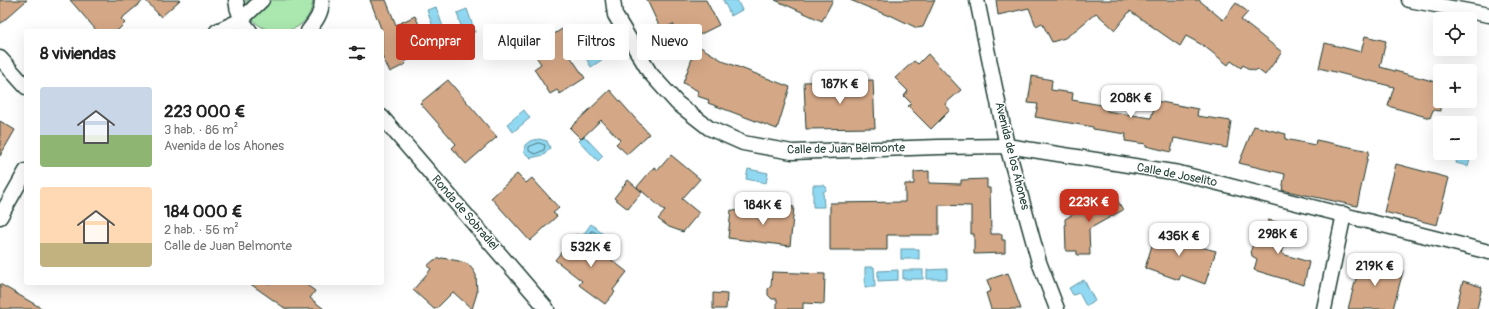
<!DOCTYPE html>
<html lang="es">
<meta charset="utf-8">
<style>
:root{--surface:#fff;--page:#f6f6f6;--text:#222;--muted:#767676;--accent:#c8321e}
body{margin:0;font-family:Pangolin,sans-serif;background:var(--page);color:var(--text);height:100vh;display:flex;flex-direction:column;font-size:15px;white-space:nowrap}
*{box-sizing:border-box;margin:0}
p{font-size:13px;color:var(--muted)}
.icon{flex:none;width:22px;height:22px;fill:none;stroke:currentColor;stroke-width:2;stroke-linecap:round;stroke-linejoin:round}
.map{position:relative;flex:1;overflow:hidden}
.sheet{position:absolute;left:24px;top:29px;width:360px;height:256px;display:flex;flex-direction:column;background:var(--surface);border-radius:4px;box-shadow:0 4px 16px #0002}
.sheet>*{flex:none}
.top-card{position:absolute;left:396px;top:24px;width:380px;height:36px;display:flex;gap:8px}
.controls{position:absolute;left:1433px;top:12px;display:grid;gap:8px}
.controls a{display:grid;place-items:center;width:44px;height:44px;border-radius:4px;background:var(--surface);box-shadow:0 4px 16px #0002;font-size:20px}
.price{position:absolute;translate:-50% -34px;padding:0 9px;border-radius:8px;background:#fff;color:#222;font-size:13px;line-height:26px;filter:drop-shadow(0 1px 2px #0008)}
.price::after{content:'';position:absolute;left:50%;top:24px;width:12px;height:9px;margin-left:-6px;background:inherit;clip-path:polygon(0 0,100% 0,50% 100%)}
.price.selected{background:var(--accent);color:#fff}
ul{padding:0;list-style:none}
li{display:flex;align-items:center;gap:12px;height:100px;padding:0 16px}
li span{display:grid;place-items:center;flex:none;width:112px;height:80px;border-radius:4px;color:#555}
li>.icon{margin-inline-start:auto}
span .icon{width:48px;height:48px;fill:#fffc;stroke-width:1}
li b{font-size:17px}
h2{display:flex;justify-content:space-between;align-items:center;height:48px;padding:0 16px;font-size:17px}
.chip{padding:0 14px;border-radius:4px;background:var(--surface);box-shadow:0 4px 16px #0002;font-size:14px;line-height:36px}
.chip.selected{background:var(--accent);color:#fff}
.map>svg:first-child{display:block}
.green{fill:#aae8af;stroke:#649272}
.water{fill:#91d8f2;stroke:#639aa6}
.lines{fill:none;stroke-linecap:round;stroke-linejoin:round}
.shore{stroke:#4d7b80;stroke-width:1}
.building{fill:#d4a786;stroke:#1f3d34}
.minor-casing{stroke:#1f3d34;stroke-width:17}
.minor{stroke:#fff;stroke-width:14}
.labels{text-anchor:middle;dominant-baseline:central;stroke-width:3;stroke-linejoin:round;paint-order:stroke}
.street-label{font-size:12px;fill:#1f3d34;stroke:#fff}
</style>
<div class="map">
<svg width="1489" height="309" viewBox="0 0 1489 309">
<rect width="100%" height="100%" fill="#fff"/>
<filter id="ink" filterUnits="userSpaceOnUse"><feTurbulence type="fractalNoise" baseFrequency=".025" numOctaves="2"/><feDisplacementMap in="SourceGraphic" scale="8" xChannelSelector="R" yChannelSelector="G"/><feConvolveMatrix kernelMatrix="1 2 1 2 8 2 1 2 1" color-interpolation-filters="sRGB"/></filter>
<g filter="url(#ink)">
<path class="green" d="M246,0h67c-4,44 -66,40 -67,0z"/>
<g class="water">
<polygon points="723,0 737,0 742,10 731,16"/>
<polygon points="436,7 448,41 439,44 427,10"/>
<polygon points="467,9 475,32 464,36 457,13"/>
<polygon points="601,48 606,57 591,67 586,58"/>
<polygon points="524,110 530,118 513,132 507,124"/>
<polygon points="584,136 603,156 598,161 579,141"/>
<polygon points="539,139 547,141 550,148 544,155 530,158 531,157 527,155 524,152 525,145 530,141"/>
<polygon points="1440,139 1440,153 1470,153 1470,147 1473,147 1468,166 1456,163 1457,158 1436,153"/>
<polygon points="748,169 768,173 766,183 746,179"/>
<polygon points="813,185 824,185 827,188 825,191 823,192 824,207 813,207"/>
<polygon points="591,224 613,242 605,252 583,235"/>
<rect x="901" y="249" width="18" height="10"/>
<polygon points="865,267 874,267 875,287 865,287"/>
<polygon points="947,269 947,279 927,279 927,270"/>
<polygon points="898,270 898,280 878,281 878,271"/>
<rect x="903" y="270" width="20" height="9"/>
<polygon points="1084,280 1095,301 1086,306 1079,293 1073,295 1069,288"/>
</g>
<g class="lines">
<g class="shore">
<polygon points="539,143 545,145 544,150 535,154 529,151 529,147"/>
<polygon points="591,231 593,231 606,241 605,245 603,245 590,235"/>
</g>
</g>
<g class="building">
<polygon points="0,0 27,0 0,24"/>
<polygon points="70,0 144,0 121,19 125,23 117,31 97,31"/>
<polygon points="145,0 180,0 161,17"/>
<polygon points="370,0 386,0 396,25 415,16 430,48 412,56 413,58 404,62 406,64 390,72 382,56 382,31"/>
<polygon points="647,0 706,0 719,25 683,43 673,24 661,30"/>
<polygon points="775,0 833,0 822,21"/>
<polygon points="850,0 935,0 923,27 917,28 890,15 889,16"/>
<polygon points="996,0 1199,0 1223,20 1236,3 1248,12 1241,20 1282,52 1265,75 1257,69 1255,71 1251,69 1250,70 1243,65 1241,68 1231,61 1228,65 1204,46 1186,36 1180,46 1130,11 1115,30 1096,13 1077,29 1065,38 1052,42 1042,23 1036,26 1029,8 998,15"/>
<polygon points="562,29 577,52 570,56 585,78 560,94 557,90 550,94 534,69 541,64 531,49"/>
<polygon points="1365,36 1386,41 1380,67 1440,83 1440,111 1433,110 1430,118 1388,106 1394,87 1319,68 1325,43 1361,52"/>
<polygon points="697,45 725,62 790,87 777,129 708,103 709,100 697,96 698,91 683,83"/>
<polygon points="928,54 961,90 945,104 950,110 931,129 908,106 912,104 904,96 908,91 895,78 914,61 918,64"/>
<polygon points="1032,76 1052,80 1051,90 1073,93 1072,100 1108,106 1107,111 1151,118 1156,101 1198,109 1197,116 1231,121 1227,148 1174,138 1171,152 1146,146 1146,144 1125,141 1126,134 1093,129 1093,127 1035,117 1038,104 1028,103"/>
<polygon points="448,80 497,137 466,164 452,148 456,144 420,103"/>
<polygon points="873,80 875,128 806,129 804,82"/>
<polygon points="610,90 649,134 627,154 616,144 620,140 601,120 581,139 570,128"/>
<polygon points="0,121 15,130 0,156"/>
<polygon points="1254,126 1286,134 1285,139 1315,145 1316,140 1369,151 1357,206 1282,190 1285,174 1239,163"/>
<polygon points="671,155 700,179 682,199 699,213 683,232 669,227 658,219 665,211 637,187 654,167 658,170"/>
<polygon points="1396,164 1449,178 1437,225 1384,212"/>
<polygon points="929,171 929,183 961,184 961,180 987,179 987,188 990,188 991,234 1002,234 1002,240 1005,240 1005,253 974,254 974,234 971,234 971,206 939,205 939,235 887,235 887,250 830,250 830,203 905,202 905,184 914,184 914,172"/>
<polygon points="517,174 526,183 532,178 559,208 553,213 557,216 530,241 491,198"/>
<polygon points="628,180 642,192 628,209 614,198"/>
<polygon points="1112,191 1123,210 1089,229 1090,255 1077,255 1077,251 1066,251 1065,219"/>
<polygon points="781,205 794,207 790,246 728,238 731,210 758,214 759,209 781,212"/>
<polygon points="1268,220 1290,225 1282,254 1309,262 1304,285 1254,270 1257,259 1252,256 1251,250 1253,244 1265,236"/>
<polygon points="1158,226 1187,237 1185,243 1216,251 1205,284 1181,275 1179,280 1145,268"/>
<polygon points="575,235 580,235 627,272 613,290 615,292 605,304 579,285 582,281 555,260"/>
<polygon points="442,258 459,261 468,264 473,270 476,275 477,293 472,309 453,292 436,309 434,309 413,290 431,269 427,266 434,260"/>
<polygon points="1361,259 1403,271 1393,309 1348,309"/>
<polygon points="772,272 825,274 824,304 803,303 803,309 777,309 777,299 772,299 768,295 768,289 771,286"/>
<polygon points="1008,273 1021,309 991,309 986,293 991,291 987,280"/>
<polygon points="1463,281 1482,287 1477,309 1456,309"/>
<polygon points="249,283 304,283 315,291 310,298 324,309 286,309"/>
<polygon points="0,284 43,309 0,309"/>
<polygon points="713,293 727,294 726,309 713,309"/>
</g>
<g class="lines">
<g class="minor-casing">
<g id="minor">
<path d="M236,0c1,13 6,22 14,31"/>
<polyline points="613,0 615,15 650,73 677,103 709,128 743,143 792,152 939,147 1007,146 1179,173 1489,252"/>
<polyline points="977,0 1007,146 1039,262 1057,309"/>
<polyline points="1409,0 1489,15"/>
<polyline points="217,31 241,20 262,0"/>
<path d="M308,31c8,-10 14,-18 14,-31"/>
<polyline points="0,58 26,87"/>
<polyline points="382,117 547,309"/>
<polyline points="0,217 26,171"/>
<polyline points="1324,309 1344,214"/>
</g>
</g>
<use href="#minor" class="minor"/>
</g>
</g>
<g class="labels">
<g class="street-label">
<text transform="translate(846 149) rotate(-1)">Calle de Juan Belmonte</text>
<text transform="translate(1012 156) rotate(76)">Avenida de los Ahones</text>
<text transform="translate(1177 175) rotate(11)">Calle de Joselito</text>
<text transform="translate(465 213) rotate(49)">Ronda de Sobradiel</text>
</g>
</g>
</svg>
<div class="controls">
<a><svg class="icon" aria-label="locate" viewBox="0 0 24 24"><circle cx="12" cy="12" r="6"/><path d="M12 2v4M12 18v4M2 12h4M18 12h4"/></svg></a>
<a>+</a>
<a>−</a>
</div>
<b class="price" style="left:840px;top:105px">187K €</b>
<b class="price" style="left:1131px;top:119px">208K €</b>
<b class="price selected" style="left:1089px;top:223px">223K €</b>
<b class="price" style="left:763px;top:226px">184K €</b>
<b class="price" style="left:1278px;top:255px">298K €</b>
<b class="price" style="left:1179px;top:257px">436K €</b>
<b class="price" style="left:591px;top:268px">532K €</b>
<b class="price" style="left:1375px;top:287px">219K €</b>
<div class="top-card">
<a class="chip selected">Comprar</a>
<a class="chip">Alquilar</a>
<a class="chip">Filtros</a>
<a class="chip">Nuevo</a>
</div>
<section class="sheet">
<h2>8 viviendas<svg class="icon" aria-label="filters" viewBox="0 0 24 24"><path d="M4 7h16M4 17h16"/><circle cx="9" cy="7" r="2"/><circle cx="15" cy="17" r="2"/></svg></h2>
<ul>
<li><span style="background:linear-gradient(#c9d6e8 60%,#8fb573 0)"><svg class="icon" aria-label="home" viewBox="0 0 24 24"><path d="M3 11l9-7 9 7M6 9v11h12V9"/></svg></span><div><b>223 000 €</b><p>3 hab. · 86 m²</p><p>Avenida de los Ahones</p></div></li>
<li><span style="background:linear-gradient(#ffd9b3 70%,#c2b280 0)"><svg class="icon" aria-label="home" viewBox="0 0 24 24"><path d="M3 11l9-7 9 7M6 9v11h12V9"/></svg></span><div><b>184 000 €</b><p>2 hab. · 56 m²</p><p>Calle de Juan Belmonte</p></div></li>
</ul>
</section>
</div>
